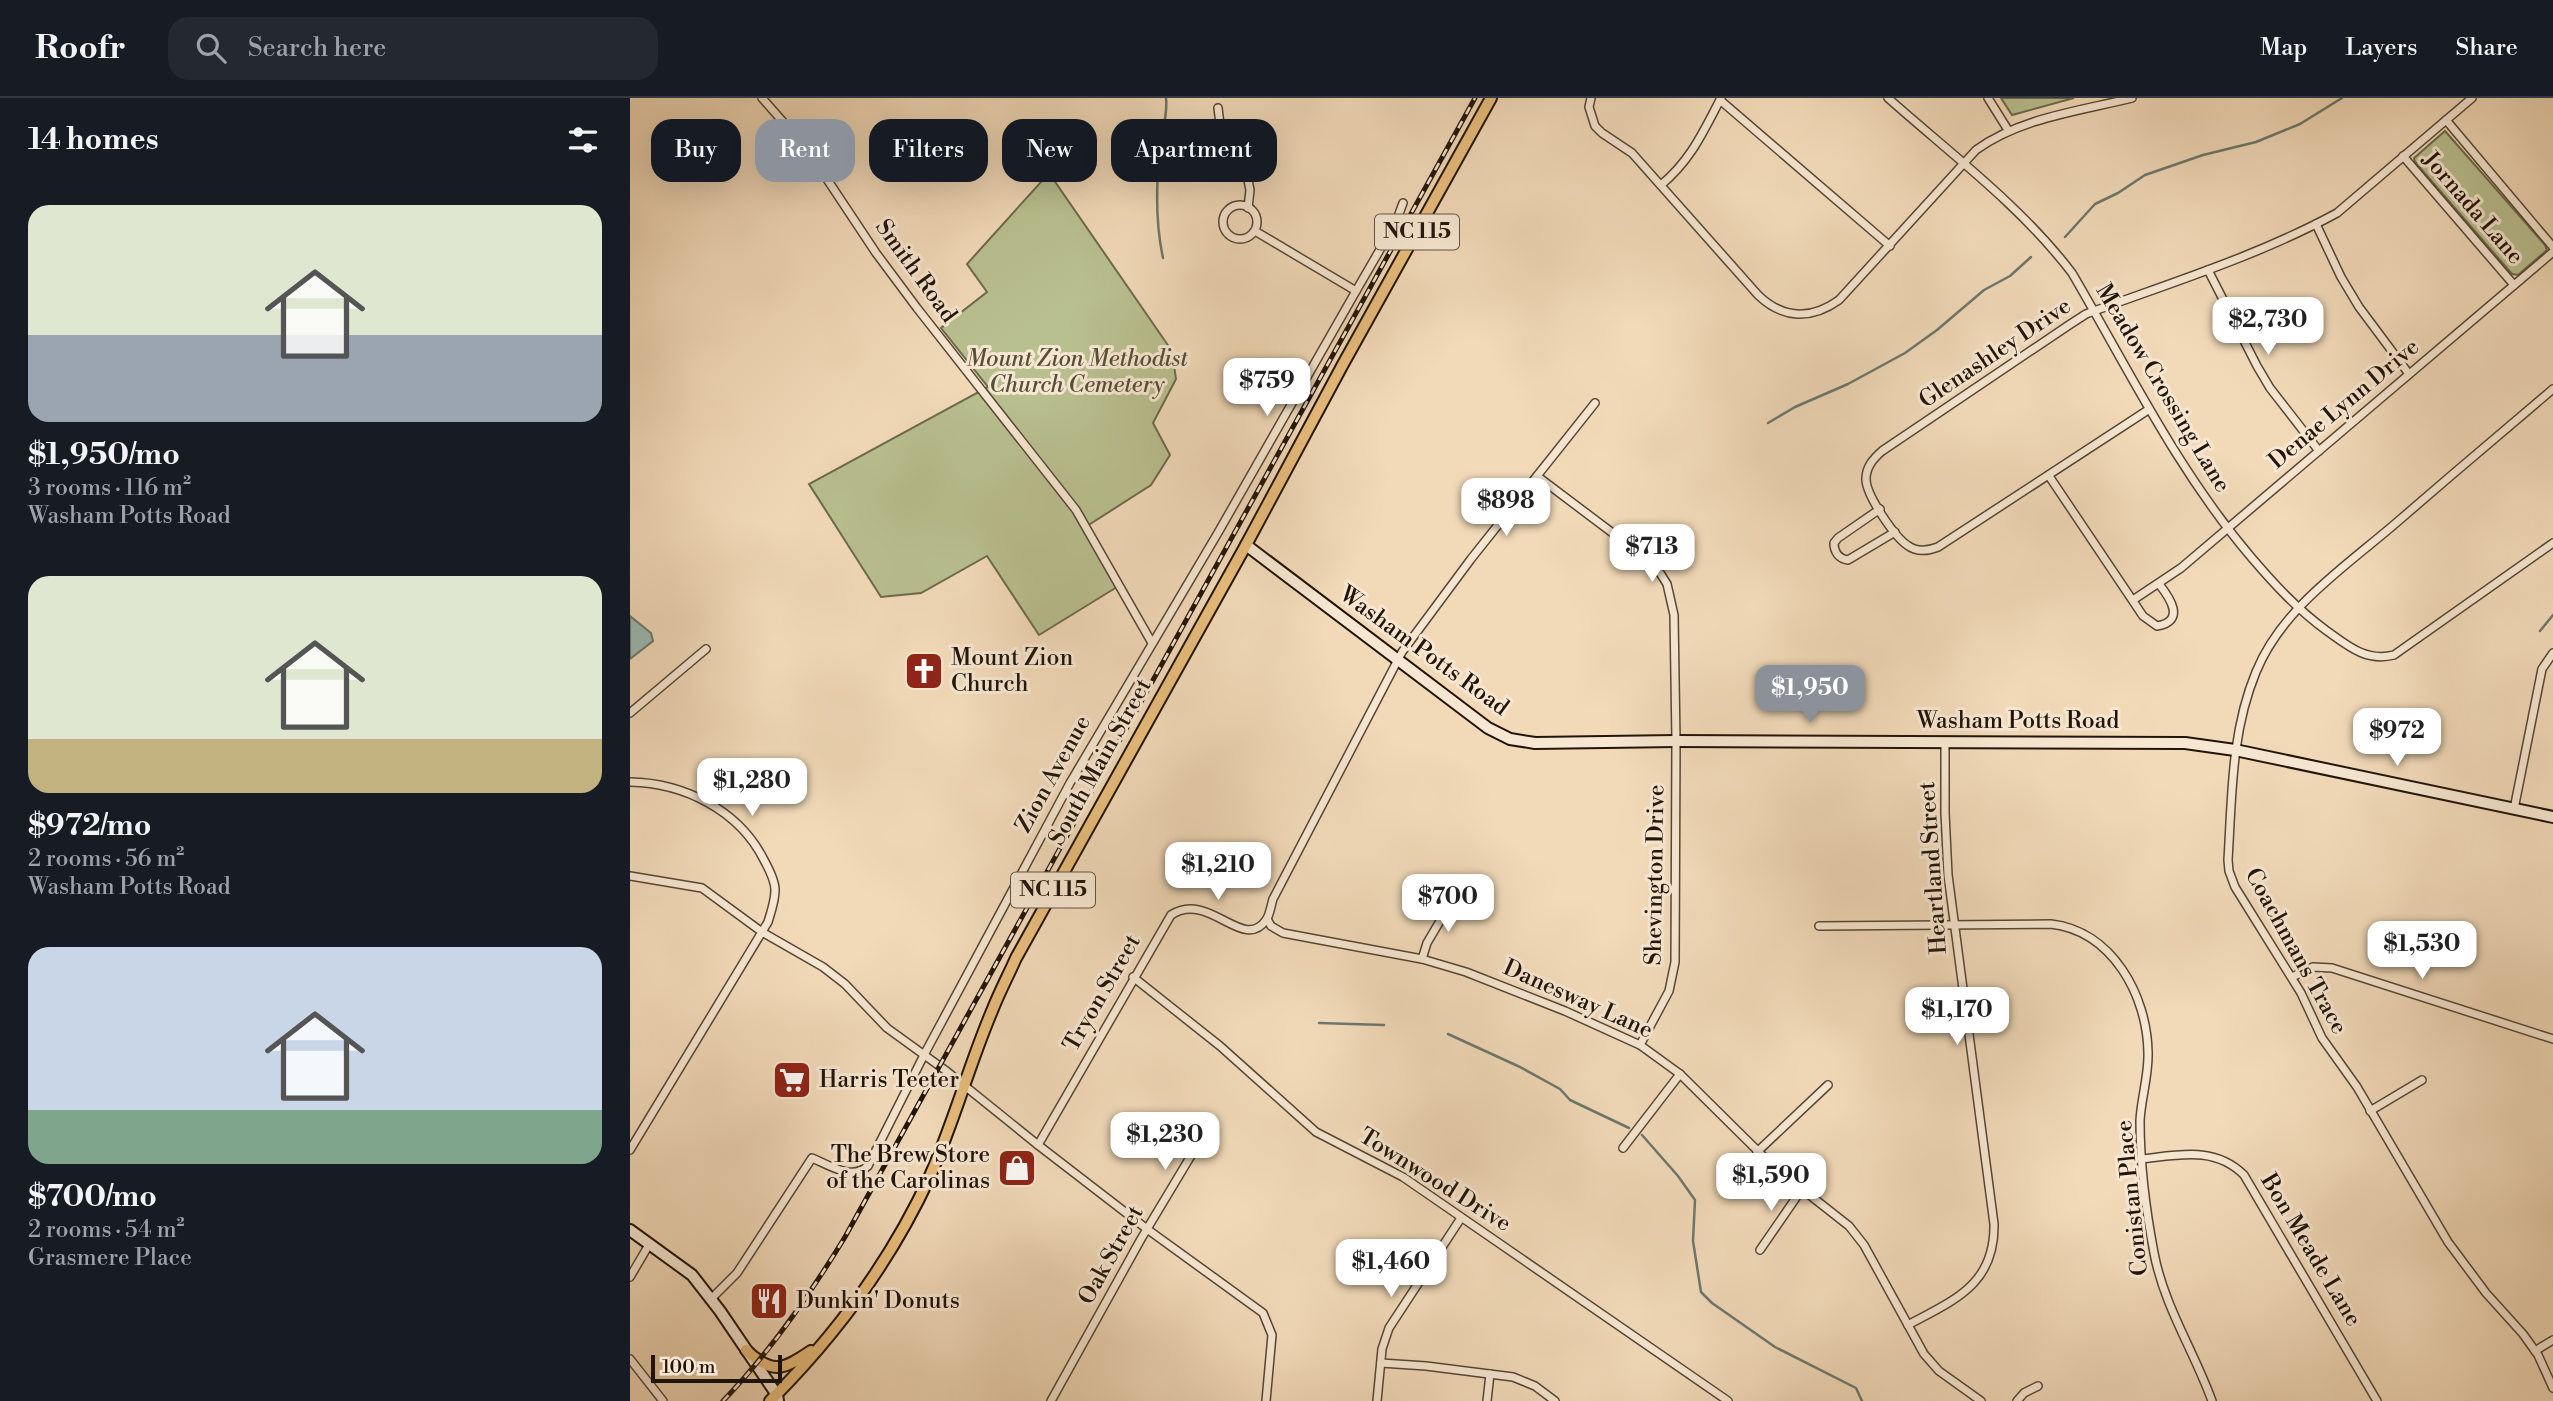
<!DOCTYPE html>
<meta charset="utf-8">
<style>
:root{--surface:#171b24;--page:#242831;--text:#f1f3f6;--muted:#9ea1a6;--line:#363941;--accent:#8c9099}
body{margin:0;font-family:"Libre Bodoni",serif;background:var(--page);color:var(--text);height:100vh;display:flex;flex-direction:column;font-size:26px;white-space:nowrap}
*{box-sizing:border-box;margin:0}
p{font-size:23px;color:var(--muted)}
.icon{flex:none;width:38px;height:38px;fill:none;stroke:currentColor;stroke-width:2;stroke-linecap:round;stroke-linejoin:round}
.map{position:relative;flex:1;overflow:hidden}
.details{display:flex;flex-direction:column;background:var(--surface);width:630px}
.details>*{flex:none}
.top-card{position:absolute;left:21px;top:21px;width:665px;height:63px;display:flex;gap:14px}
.scale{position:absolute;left:21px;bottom:18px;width:131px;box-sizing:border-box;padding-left:7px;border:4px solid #211409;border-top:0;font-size:19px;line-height:24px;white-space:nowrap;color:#211409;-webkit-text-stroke:5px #f7e7d2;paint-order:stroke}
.price{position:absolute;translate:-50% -60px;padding:0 16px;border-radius:14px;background:#fff;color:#222;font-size:23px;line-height:46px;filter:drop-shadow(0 2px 4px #0008)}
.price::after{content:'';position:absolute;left:50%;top:42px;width:21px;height:16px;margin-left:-10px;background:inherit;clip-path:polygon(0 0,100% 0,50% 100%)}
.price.on{background:var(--accent);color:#fff}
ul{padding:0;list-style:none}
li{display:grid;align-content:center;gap:14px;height:371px;padding:0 28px}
li span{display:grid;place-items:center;height:217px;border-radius:21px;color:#555}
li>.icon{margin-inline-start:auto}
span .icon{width:126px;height:126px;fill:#fffc;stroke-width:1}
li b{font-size:30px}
h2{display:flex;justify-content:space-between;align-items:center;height:84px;padding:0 28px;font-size:30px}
.chip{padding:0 24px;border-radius:21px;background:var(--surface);box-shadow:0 7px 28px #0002;font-size:24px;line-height:63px}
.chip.on{background:var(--accent);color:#fff}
header{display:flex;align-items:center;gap:42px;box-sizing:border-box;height:98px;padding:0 35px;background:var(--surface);border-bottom:2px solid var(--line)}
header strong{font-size:33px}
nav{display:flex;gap:38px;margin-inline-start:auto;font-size:24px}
.search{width:490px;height:63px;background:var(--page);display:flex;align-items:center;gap:18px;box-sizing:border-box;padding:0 24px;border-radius:21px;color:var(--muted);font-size:26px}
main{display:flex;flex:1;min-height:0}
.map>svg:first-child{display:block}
.green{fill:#b9c090;stroke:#6d6a4c;stroke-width:2}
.water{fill:#9cbab4;stroke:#6b7870;stroke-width:2}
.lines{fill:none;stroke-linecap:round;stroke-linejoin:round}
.stream{stroke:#6b7870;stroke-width:2.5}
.street-casing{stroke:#554635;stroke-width:10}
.secondary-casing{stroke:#211409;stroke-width:14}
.primary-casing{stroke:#211409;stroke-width:14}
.street{stroke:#f7e7d2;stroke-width:7}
.secondary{stroke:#f7e7d2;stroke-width:10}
.primary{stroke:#e9bd7c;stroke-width:10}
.rail-casing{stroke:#211409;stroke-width:5}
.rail{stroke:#f7e7d2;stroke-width:2.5;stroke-dasharray:8;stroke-linecap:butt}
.labels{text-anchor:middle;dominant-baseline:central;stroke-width:6;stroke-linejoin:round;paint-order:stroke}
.shield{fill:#f7e7d2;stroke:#615345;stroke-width:2}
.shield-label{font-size:21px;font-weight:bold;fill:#211409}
.street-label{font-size:23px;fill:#211409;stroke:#f7e7d2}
.park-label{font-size:23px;font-style:italic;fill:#565038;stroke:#f7e7d2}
.poi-label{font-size:23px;fill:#211409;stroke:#f7e7d2;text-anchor:start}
</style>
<header>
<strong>Roofr</strong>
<div class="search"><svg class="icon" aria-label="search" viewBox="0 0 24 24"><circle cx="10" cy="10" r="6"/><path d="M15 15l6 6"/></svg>Search here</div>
<nav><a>Map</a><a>Layers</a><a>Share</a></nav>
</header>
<main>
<section class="details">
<h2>14 homes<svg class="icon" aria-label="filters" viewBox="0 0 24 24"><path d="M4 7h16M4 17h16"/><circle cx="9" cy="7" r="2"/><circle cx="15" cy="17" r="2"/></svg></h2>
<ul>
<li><span style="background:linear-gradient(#dfe7d0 60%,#9aa5b1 0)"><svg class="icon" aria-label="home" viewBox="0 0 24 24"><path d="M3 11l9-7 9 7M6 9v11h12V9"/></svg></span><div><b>$1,950/mo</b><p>3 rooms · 116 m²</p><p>Washam Potts Road</p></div></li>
<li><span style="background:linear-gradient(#dfe7d0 75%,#c2b280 0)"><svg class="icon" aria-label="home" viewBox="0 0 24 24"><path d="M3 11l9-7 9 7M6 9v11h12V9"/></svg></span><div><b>$972/mo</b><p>2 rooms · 56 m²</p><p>Washam Potts Road</p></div></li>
<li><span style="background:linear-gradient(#c9d6e8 75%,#7fa58c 0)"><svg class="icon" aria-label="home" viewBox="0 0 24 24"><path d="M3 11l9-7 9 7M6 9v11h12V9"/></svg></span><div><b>$700/mo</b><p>2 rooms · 54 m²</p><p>Grasmere Place</p></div></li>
</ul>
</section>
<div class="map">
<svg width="1923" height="1303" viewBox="0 0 1923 1303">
<rect width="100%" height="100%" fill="#f2dab9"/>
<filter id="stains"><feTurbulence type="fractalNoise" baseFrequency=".00286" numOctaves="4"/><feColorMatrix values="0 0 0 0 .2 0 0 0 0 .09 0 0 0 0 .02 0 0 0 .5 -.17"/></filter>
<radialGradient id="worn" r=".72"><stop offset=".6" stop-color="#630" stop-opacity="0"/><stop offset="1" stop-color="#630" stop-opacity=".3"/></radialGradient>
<g class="green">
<polygon points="1371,0 1444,0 1382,17"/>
<polygon points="1815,33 1915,147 1917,152 1888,177 1882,176 1785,64 1784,60"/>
<polygon points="419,75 542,253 546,281 523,325 540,357 521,387 454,430 487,489 409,537 357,458 291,495 251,499 179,386 358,289 311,230 357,194 337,166"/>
</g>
<polygon class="water" points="0,518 21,535 23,543 0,561"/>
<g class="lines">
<g class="stream">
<polyline points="1435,139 1465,106 1488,95 1515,77 1573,57 1626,44 1670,26 1712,0"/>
<path d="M533,160c-8,-37 -7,-74 -3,-111 2,-17 8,-32 6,-49"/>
<polyline points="1138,325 1165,309 1218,286 1275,255 1307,232 1354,192 1380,178 1401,159"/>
<polyline points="1910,533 1923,517"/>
<polyline points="689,925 754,927"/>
<polyline points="818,936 890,969 930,991 940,1002 999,1030"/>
<polyline points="1012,1037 1048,1078 1065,1102 1063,1143 1071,1194 1082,1205 1145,1249 1226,1290 1232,1303"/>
</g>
<g class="street-casing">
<g id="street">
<polyline points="132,0 177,51 246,155 287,210 446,412 522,545"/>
<path d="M961,0l-2,9 6,19 7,7 30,20 126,142c25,24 53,25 81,5l137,-150c44,-32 103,-39 156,-52"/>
<path d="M1258,0c63,56 133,108 184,175 57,97 105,197 179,284 23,27 46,52 76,74 21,15 39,31 67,24l159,-112"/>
<polyline points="1358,0 1378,32"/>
<polyline points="1090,2 1260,148"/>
<polyline points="588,10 590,26 618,82 620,92 618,110"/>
<polyline points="1816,22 1923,149"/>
<polyline points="1773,58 1884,187"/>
<path d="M1031,87c30,-25 42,-53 60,-87"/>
<circle cx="610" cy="124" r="17"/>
<polyline points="1686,126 1711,179 1729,209 1779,276"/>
<polyline points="625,133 726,193"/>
<polyline points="1578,172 1627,268 1640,290 1689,353"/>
<path d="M1923,291c-52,44 -105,89 -157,134 -51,44 -114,85 -140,149 -25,60 -24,125 -28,188l1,11 6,16 66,106 21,45 35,49 91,155 38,51 37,41 15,21 15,33"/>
<path d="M1518,312l-210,137c-10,4 -22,5 -31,-2 -13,-9 -41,-50 -41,-66 0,-12 7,-20 16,-28l187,-126 17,-11c84,-31 172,-58 251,-101l135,-115"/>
<polyline points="907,378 1025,467 1037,486 1044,517 1046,643 1045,864 1039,893 1010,947"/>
<path d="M1419,378l94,140 14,10c29,-5 13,-28 2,-42"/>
<path d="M1250,411l-42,29 -4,5c0,9 5,16 14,17l47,-28"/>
<polyline points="1503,502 1551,470 1923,154"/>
<polyline points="0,615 76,551"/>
<path d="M0,684c54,1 109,28 134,78 5,9 11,21 11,30 0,11 -4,22 -7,32l-138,228"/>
<polyline points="1884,711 1912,571 1923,555"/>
<polyline points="0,778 72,790 132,834 193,869 215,886 257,930 315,972 408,1047 517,1131 633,1215 642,1237 636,1303"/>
<polyline points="637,821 641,828 653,835 792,861 836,874 935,913 1010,947 1050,976 1144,1069 1219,1128 1234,1147 1294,1256 1309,1273 1351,1303"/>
<path d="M1189,828l232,-2c61,7 96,71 97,128 1,23 -7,46 -8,69 0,43 6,90 14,132 10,53 40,98 58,148"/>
<polyline points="792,861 797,845 823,801"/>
<polyline points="503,879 590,948 686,1034 773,1079 1098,1303"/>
<polyline points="1662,879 1683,869 1702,870 1923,941"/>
<polyline points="1740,1013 1792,982"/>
<path d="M408,1047l133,-230c38,-25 72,38 95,5 4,-5 5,-15 7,-21l129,-247 69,-93 124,-156"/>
<polyline points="993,1050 1050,976"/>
<polyline points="1127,1054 1198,987"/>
<path d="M1512,1061c37,-4 73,-13 102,16l133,226"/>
<polyline points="1130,1152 1172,1091"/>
<polyline points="0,1179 20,1145"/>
<path d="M81,1201l26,-26 75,-115c17,7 40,23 56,8l56,-111 146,-272 149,-252 137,-240 40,-69 7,-19"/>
<path d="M1278,1227c46,-25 87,-40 86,-101l-46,-349 -3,-62v-71"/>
<polyline points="1905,1253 1923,1242"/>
<polyline points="0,1261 33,1303"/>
<polyline points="751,1265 796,1268 883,1279 905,1288 925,1303"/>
<polyline points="421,1303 511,1141 577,1031"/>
<polyline points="747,1303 752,1251 759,1230 831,1120"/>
<polyline points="857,1303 860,1276"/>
<polyline points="1387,1303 1394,1295 1408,1288"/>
</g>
</g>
<g class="secondary-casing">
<g id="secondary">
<polyline points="616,447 858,630 880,641 905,645 1046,643 1555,645 1605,652 1923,719"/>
<polyline points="0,1132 62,1177 90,1213 147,1297 148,1303"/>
</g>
</g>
<g class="primary-casing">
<g id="primary">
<path d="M116,1252c26,25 37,20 65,1"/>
<path d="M140,1303c66,-66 121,-140 160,-225 24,-54 39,-111 62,-165 7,-18 16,-35 24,-53l230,-413 96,-179 149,-268"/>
</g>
</g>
<use href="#street" class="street"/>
<use href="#secondary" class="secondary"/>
<use href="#primary" class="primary"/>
<g class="rail-casing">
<path id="rail" d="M93,1303c48,-50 86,-105 122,-164l630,-1139"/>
</g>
<use href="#rail" class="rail"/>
</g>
<defs>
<g id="church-square" transform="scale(2.0125)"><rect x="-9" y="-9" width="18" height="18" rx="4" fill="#8f2418" stroke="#f7e7d2"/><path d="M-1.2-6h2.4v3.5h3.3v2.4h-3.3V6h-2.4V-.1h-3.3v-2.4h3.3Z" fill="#fff"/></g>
<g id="supermarket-square" transform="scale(2.0125)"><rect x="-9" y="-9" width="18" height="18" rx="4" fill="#8f2418" stroke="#f7e7d2"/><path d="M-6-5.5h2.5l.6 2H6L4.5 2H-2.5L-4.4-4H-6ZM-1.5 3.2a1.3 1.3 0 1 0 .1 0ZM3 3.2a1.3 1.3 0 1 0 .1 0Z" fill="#fff"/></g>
<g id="shop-square" transform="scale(2.0125)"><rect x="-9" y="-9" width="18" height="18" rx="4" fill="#8f2418" stroke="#f7e7d2"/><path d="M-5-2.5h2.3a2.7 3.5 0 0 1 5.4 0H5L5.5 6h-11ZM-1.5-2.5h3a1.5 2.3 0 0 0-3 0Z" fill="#fff"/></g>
<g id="restaurant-square" transform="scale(2.0125)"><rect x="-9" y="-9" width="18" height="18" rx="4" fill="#8f2418" stroke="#f7e7d2"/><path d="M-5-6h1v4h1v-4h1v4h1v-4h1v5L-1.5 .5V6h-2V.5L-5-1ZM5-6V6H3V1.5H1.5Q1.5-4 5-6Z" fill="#fff"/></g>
</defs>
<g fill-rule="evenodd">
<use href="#church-square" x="294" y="573"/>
<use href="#supermarket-square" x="162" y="982"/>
<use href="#shop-square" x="387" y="1070"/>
<use href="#restaurant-square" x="139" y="1203"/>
</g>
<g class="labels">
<g class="shield">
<rect x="745" y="116.5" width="84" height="35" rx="5"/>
<rect x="381" y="774.5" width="84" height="35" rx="5"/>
</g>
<g class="shield-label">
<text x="787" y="134">NC 115</text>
<text x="423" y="792">NC 115</text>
</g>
<g class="street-label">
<text transform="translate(1843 110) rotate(49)">Jornada Lane</text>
<text transform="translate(286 173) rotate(54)">Smith Road</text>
<text transform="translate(1365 255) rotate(-34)">Glenashley Drive</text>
<text transform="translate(1533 290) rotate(59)">Meadow Crossing Lane</text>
<text transform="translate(1714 306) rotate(-40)">Denae Lynn Drive</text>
<text transform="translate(794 553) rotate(36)">Washam Potts Road</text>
<text x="1388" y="623">Washam Potts Road</text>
<text transform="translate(470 664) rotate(-61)">South Main Street</text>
<text transform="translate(423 676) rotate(-61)">Zion Avenue</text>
<text transform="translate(1303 770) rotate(-94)">Heartland Street</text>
<text transform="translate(1025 777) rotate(-89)">Shevington Drive</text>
<text transform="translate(1666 853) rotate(61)">Coachmans Trace</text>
<text transform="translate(472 895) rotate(-60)">Tryon Street</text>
<text transform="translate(948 901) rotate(24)">Danesway Lane</text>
<text transform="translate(805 1082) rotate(32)">Townwood Drive</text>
<text transform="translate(1502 1100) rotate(-96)">Conistan Place</text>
<text transform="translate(1681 1152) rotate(59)">Bon Meade Lane</text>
<text transform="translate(481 1157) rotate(-61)">Oak Street</text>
</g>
<g class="park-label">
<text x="447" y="261">Mount Zion Methodist<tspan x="447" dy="26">Church Cemetery</tspan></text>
</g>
<g class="poi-label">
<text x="321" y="560">Mount Zion<tspan x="321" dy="26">Church</tspan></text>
<text x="189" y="982">Harris Teeter</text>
<text x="360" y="1057" text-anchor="end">The Brew Store<tspan x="360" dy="26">of the Carolinas</tspan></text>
<text x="166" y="1203">Dunkin' Donuts</text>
</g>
</g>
<rect width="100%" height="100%" filter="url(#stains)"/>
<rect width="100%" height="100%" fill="url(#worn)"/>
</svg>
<div class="scale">100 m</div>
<b class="price" style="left:1638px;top:259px">$2,730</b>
<b class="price" style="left:637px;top:320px">$759</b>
<b class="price" style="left:876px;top:440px">$898</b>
<b class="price" style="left:1022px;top:486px">$713</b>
<b class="price on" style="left:1180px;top:627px">$1,950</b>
<b class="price" style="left:1767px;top:670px">$972</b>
<b class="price" style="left:122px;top:720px">$1,280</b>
<b class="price" style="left:588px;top:804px">$1,210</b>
<b class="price" style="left:818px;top:836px">$700</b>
<b class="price" style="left:1792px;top:883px">$1,530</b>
<b class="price" style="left:1327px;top:949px">$1,170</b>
<b class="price" style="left:535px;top:1074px">$1,230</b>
<b class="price" style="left:1141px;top:1115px">$1,590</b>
<b class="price" style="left:761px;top:1201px">$1,460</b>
<div class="top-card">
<a class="chip">Buy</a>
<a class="chip on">Rent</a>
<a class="chip">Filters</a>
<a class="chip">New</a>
<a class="chip">Apartment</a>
</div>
</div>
</main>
